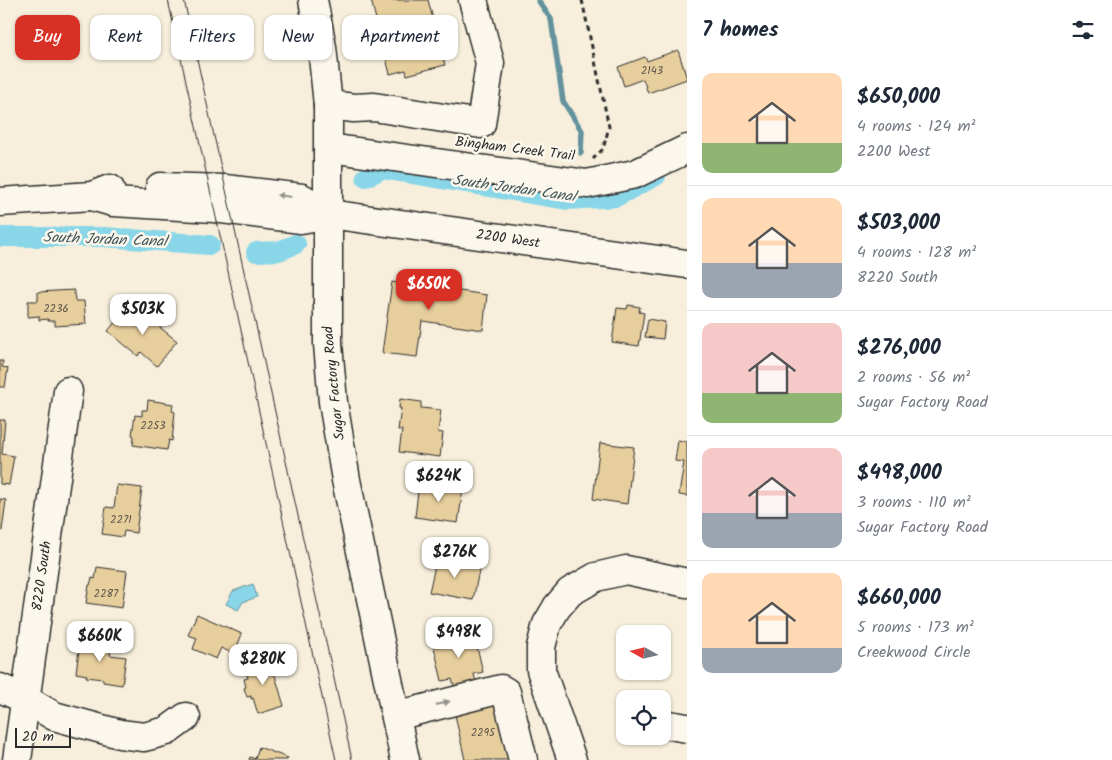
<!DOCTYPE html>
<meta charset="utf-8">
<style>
:root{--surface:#fff;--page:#f6f6f7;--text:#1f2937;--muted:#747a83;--line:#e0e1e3;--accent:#d93025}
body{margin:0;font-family:Kalam,sans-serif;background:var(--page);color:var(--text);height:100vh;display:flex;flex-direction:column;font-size:19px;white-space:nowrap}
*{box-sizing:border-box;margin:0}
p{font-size:16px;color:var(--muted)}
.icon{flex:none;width:28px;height:28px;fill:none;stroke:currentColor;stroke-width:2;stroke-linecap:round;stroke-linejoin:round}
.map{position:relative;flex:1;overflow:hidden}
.sheet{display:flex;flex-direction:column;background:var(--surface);width:425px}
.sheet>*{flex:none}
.guide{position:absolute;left:15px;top:15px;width:475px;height:45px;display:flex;gap:10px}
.needle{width:32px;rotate:278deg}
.tools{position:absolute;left:616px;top:625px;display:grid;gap:10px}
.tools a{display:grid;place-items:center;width:55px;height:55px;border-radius:10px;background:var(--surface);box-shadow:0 1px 4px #0004;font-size:25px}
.scale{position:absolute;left:15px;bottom:12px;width:56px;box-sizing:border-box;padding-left:5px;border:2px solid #2b2b2b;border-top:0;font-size:14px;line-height:18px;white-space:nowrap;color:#2b2b2b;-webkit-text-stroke:4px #fbf7ec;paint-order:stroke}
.price{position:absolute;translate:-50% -42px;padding:0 11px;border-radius:10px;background:#fff;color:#222;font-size:16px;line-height:32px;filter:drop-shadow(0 1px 2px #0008)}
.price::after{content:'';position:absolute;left:50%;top:30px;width:15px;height:11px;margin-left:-8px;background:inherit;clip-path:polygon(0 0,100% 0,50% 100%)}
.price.on{background:var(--accent);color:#fff}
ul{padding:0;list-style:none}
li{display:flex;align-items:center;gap:15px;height:125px;padding:0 15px}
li+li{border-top:1px solid var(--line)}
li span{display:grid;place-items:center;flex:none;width:140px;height:100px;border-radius:10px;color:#555}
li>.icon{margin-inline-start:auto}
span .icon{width:60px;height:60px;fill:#fffc;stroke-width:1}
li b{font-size:21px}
h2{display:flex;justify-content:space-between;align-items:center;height:60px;padding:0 15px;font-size:21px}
.chip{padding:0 18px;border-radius:10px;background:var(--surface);box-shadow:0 1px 4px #0004;font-size:18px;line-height:45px}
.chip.on{background:var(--accent);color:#fff}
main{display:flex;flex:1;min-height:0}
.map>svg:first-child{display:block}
.water{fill:#89d6e8;stroke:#63929c}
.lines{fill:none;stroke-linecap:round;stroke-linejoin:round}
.stream{stroke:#63929c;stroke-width:5.5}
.canal{stroke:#89d6e8;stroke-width:20}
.building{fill:#e7ce9d;stroke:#2b2b2b}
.minor-casing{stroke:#2b2b2b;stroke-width:31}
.path{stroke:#2b2b2b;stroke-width:3;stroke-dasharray:5 4;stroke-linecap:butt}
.minor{stroke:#fbf7ec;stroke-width:28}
.tram{stroke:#2b2b2b;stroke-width:1}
.oneway{fill:#93918c}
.labels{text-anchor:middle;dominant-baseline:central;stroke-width:5;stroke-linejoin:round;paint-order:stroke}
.number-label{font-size:11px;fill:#5a5448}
.street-label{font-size:14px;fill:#2b2b2b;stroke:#fbf7ec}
.water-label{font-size:15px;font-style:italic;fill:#42565a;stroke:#fbf7ec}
</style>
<main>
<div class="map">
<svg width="687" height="760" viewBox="0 0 687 760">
<rect width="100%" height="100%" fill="#f7efdc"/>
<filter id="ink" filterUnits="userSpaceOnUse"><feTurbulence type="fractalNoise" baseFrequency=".02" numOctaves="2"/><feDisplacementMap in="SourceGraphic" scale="10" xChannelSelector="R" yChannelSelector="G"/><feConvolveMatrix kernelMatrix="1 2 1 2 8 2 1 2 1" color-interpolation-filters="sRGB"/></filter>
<g filter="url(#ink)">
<polygon class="water" points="253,584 257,597 243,602 238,610 226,604 233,591"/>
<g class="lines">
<polyline class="stream" points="538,0 551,19 563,101 582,131 581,153"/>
<g class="canal">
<polyline points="366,177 382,169 567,200 616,197 656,176"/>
<polyline points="0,237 104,237 210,245"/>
<polyline points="256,252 279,251 296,244"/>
</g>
</g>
<g class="building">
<polygon points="371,0 428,0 445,65 407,75 406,70 390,74"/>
<polygon points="678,50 687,79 648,93 643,79 624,86 618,67 645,57 647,61"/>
<polygon points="422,272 455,277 453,290 487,295 483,330 422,321 417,357 382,353 392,282 420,286"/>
<polygon points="74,290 75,301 84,301 86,324 55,326 55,321 48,321 48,319 39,320 39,316 28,317 28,301 38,301 38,292"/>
<polygon points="628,305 640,307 639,312 644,313 639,346 612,342 617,308 627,309"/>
<polygon points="125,310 133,316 138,310 177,341 157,366 141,352 138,356 108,331"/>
<polygon points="648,319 665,322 663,339 645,337"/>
<polygon points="0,361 3,361 2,367 8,368 5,387 0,387"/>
<polygon points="400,399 421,402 421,408 441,410 438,432 443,433 440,457 399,452 402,430 398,430 401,408 399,408"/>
<polygon points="148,400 173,404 172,411 175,412 172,441 169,440 167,450 133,445 134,436 132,435 135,415 142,416 142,410 147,410"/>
<polygon points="0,420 5,420 2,454 14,456 9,485 0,484"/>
<polygon points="678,440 687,442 687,496 679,495 684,462 675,461"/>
<polygon points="600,443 634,447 627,504 593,499"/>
<polygon points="419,483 463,489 458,523 415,517"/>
<polygon points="117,485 142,488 136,533 124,531 123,537 102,534 106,507 114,508"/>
<polygon points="0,499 6,500 2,531 0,531"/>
<polygon points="437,557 480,566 473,600 429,592"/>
<polygon points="97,567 127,571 122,608 86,603 89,585 90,585 92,578 95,579"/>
<polygon points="197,614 242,634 234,654 221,648 216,659 193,649 197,638 188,635"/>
<polygon points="462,626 465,640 475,638 483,672 474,674 477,687 456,692 452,679 442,681 434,647 446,645 442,630"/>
<polygon points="80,641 111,646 110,655 126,657 122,685 103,682 103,679 86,677 87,675 76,673"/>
<polygon points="270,658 284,706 258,714 253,698 251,699 251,696 247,697 244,688 246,687 244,679 248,678 244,665"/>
<polygon points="499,695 514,760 465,760 453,706"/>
<polygon points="259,747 288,758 287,760 249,760 250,757 255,759"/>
</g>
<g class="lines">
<g class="minor-casing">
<g id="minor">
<polyline points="313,0 322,47 328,105 328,344 333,402 346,480 405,760"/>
<polyline points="328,105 354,108 374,107 481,124 490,63 473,0"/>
<polyline points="329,148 587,184 635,174 687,149"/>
<polyline points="160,187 225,189 302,198 329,214"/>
<polyline points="92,196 113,202 214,208 301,219 329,214 687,264"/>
<polyline points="0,202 92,196 110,189"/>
<polyline points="0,688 25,699 54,716 120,734 144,737 167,731 186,717"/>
<polyline points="396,716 501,689 506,692 523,760"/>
<polyline points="669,725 687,728"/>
<polyline points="17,760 68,391"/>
<polyline points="572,760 541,670 541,647 547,624 557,607 570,592 596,577 626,570 687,583"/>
</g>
</g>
<polyline class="path" points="582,0 609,127 603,149 593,159"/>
<use href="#minor" class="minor"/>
<g class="tram">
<polyline points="168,0 336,760"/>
<polyline points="184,0 352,760"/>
</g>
</g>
<defs><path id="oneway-solid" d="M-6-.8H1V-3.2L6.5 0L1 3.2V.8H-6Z" transform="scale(1.25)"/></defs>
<g class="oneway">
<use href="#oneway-solid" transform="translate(284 196) rotate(-173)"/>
<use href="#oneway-solid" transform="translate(443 703) rotate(-15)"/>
</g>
</g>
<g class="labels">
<g class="number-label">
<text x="652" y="71">2143</text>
<text x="56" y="309">2236</text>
<text x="153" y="426">2253</text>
<text x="121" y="520">2271</text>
<text x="106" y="594">2287</text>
<text x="483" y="733">2295</text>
</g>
<g class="street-label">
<text transform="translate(515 149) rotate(7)">Bingham Creek Trail</text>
<text transform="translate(508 239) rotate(8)">2200 West</text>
<text transform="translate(334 383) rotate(-96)">Sugar Factory Road</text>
<text transform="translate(42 576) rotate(-82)">8220 South</text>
</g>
<g class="water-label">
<text transform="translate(514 189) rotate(8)">South Jordan Canal</text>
<text transform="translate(105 240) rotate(2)">South Jordan Canal</text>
</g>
</g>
</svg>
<div class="tools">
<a><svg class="needle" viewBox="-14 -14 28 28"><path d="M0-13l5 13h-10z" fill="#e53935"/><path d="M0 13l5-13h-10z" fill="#747a83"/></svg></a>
<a><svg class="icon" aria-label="locate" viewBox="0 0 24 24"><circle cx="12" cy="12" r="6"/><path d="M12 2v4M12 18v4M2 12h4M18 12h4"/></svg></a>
</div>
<div class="scale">20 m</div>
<b class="price on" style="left:429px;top:311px">$650K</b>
<b class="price" style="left:143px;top:336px">$503K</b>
<b class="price" style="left:439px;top:503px">$624K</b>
<b class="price" style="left:455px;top:579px">$276K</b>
<b class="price" style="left:459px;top:659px">$498K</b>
<b class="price" style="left:100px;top:663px">$660K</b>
<b class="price" style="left:263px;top:686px">$280K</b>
<div class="guide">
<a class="chip on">Buy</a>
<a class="chip">Rent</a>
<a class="chip">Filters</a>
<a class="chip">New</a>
<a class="chip">Apartment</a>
</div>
</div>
<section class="sheet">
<h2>7 homes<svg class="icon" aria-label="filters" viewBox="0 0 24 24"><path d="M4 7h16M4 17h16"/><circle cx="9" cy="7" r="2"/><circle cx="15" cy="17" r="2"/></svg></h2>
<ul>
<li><span style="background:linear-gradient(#ffd9b3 70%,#8fb573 0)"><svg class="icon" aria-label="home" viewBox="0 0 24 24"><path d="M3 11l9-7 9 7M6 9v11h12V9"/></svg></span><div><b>$650,000</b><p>4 rooms · 124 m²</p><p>2200 West</p></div></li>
<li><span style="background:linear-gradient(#ffd9b3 65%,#9aa5b1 0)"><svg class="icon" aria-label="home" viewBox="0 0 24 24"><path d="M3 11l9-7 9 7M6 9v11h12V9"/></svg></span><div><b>$503,000</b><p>4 rooms · 128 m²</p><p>8220 South</p></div></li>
<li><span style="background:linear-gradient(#f6c9c9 70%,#8fb573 0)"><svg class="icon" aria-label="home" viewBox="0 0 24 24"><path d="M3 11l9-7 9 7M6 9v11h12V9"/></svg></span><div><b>$276,000</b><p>2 rooms · 56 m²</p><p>Sugar Factory Road</p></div></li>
<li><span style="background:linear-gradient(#f6c9c9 65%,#9aa5b1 0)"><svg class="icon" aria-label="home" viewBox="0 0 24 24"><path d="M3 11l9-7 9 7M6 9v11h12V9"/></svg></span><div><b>$498,000</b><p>3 rooms · 110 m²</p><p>Sugar Factory Road</p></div></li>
<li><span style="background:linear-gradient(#ffd9b3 75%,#9aa5b1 0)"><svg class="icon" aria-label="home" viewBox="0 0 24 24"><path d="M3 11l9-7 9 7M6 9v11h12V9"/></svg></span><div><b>$660,000</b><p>5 rooms · 173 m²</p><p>Creekwood Circle</p></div></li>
</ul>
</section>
</main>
